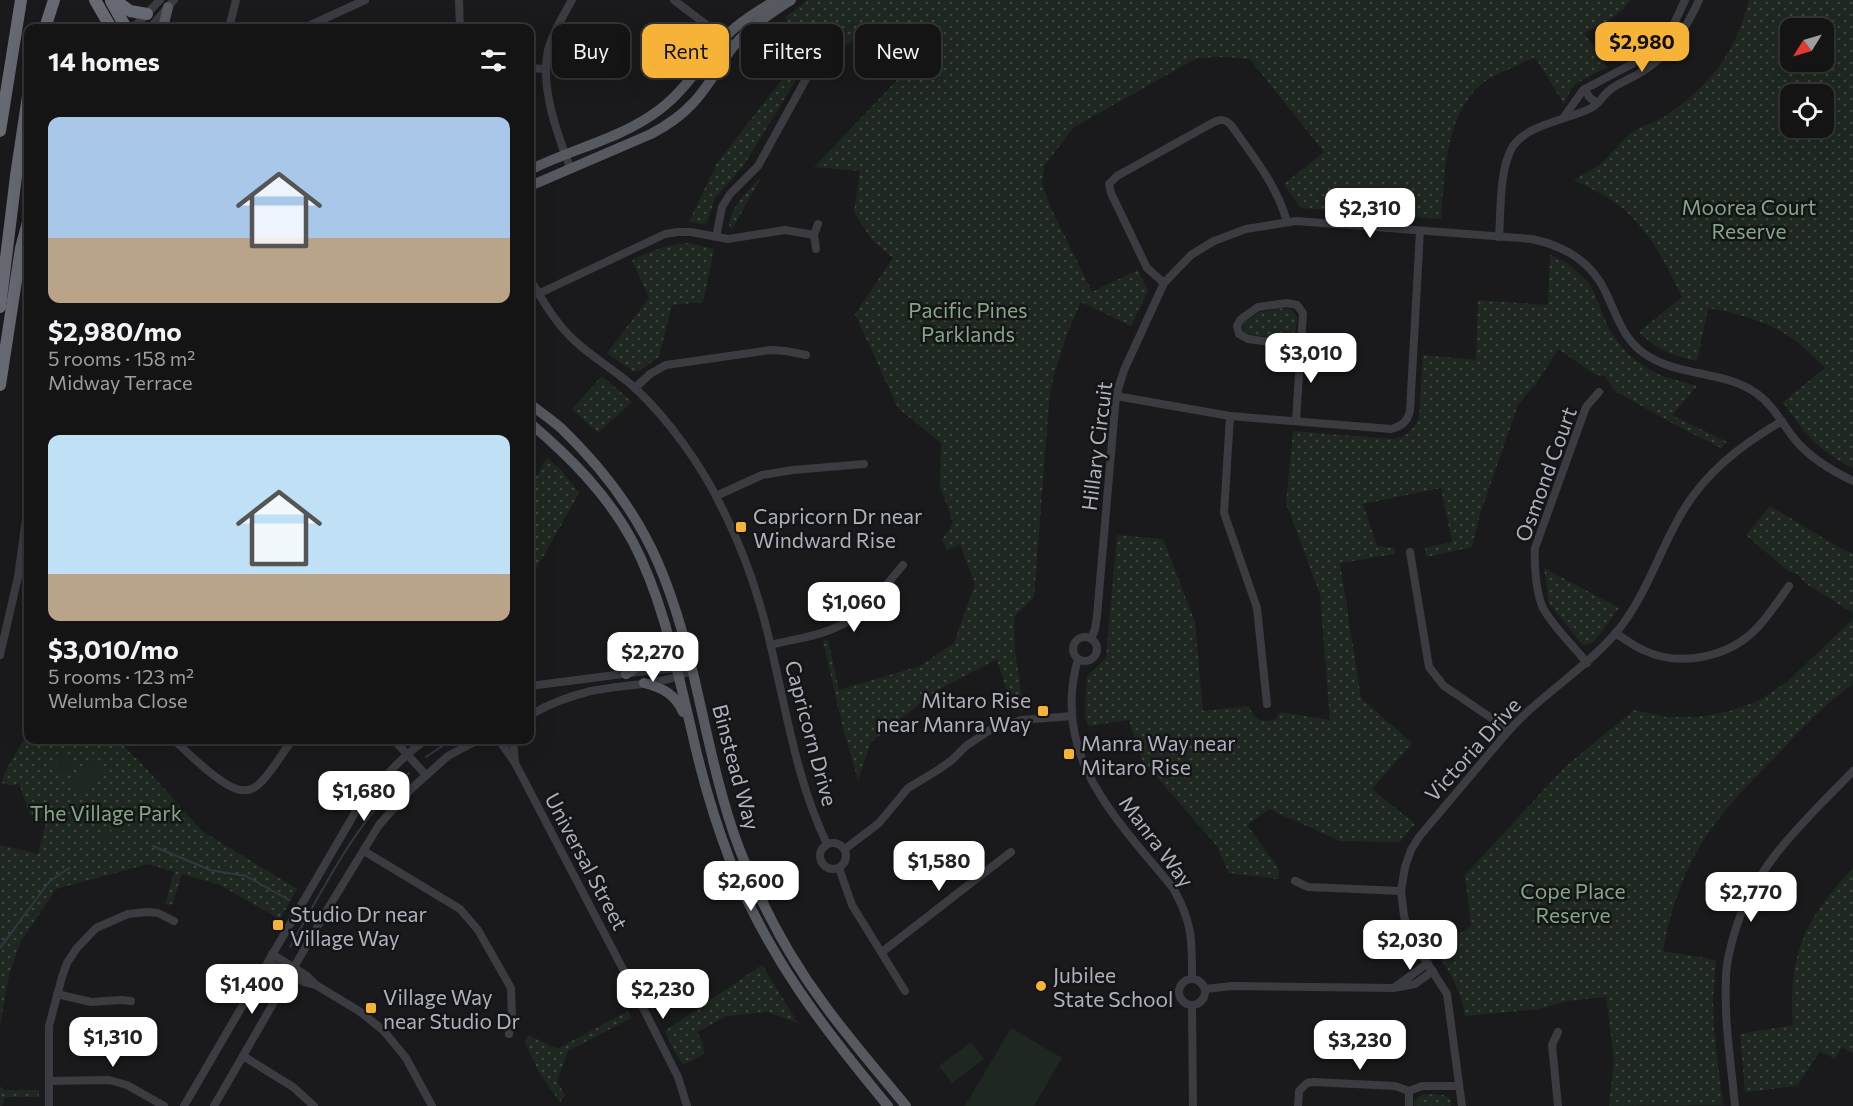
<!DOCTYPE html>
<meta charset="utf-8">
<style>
:root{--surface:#141415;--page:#1d1d1e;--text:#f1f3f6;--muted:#9d9ea0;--line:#333334;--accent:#f6b338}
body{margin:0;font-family:Commissioner,sans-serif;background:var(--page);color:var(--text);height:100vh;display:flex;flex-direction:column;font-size:22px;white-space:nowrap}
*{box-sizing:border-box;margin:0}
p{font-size:20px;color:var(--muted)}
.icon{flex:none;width:33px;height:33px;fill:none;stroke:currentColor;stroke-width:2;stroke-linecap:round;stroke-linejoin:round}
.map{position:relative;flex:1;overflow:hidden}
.sheet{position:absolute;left:24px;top:24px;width:510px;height:720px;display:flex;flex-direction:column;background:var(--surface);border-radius:12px;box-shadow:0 6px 24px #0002,0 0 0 2px var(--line)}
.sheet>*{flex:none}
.hud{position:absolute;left:552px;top:24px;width:570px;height:54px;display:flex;gap:12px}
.needle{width:39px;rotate:233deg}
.tools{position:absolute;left:1780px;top:18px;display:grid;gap:12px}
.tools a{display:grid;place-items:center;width:54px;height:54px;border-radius:12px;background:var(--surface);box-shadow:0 6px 24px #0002,0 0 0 2px var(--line);font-size:30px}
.price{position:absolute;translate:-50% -51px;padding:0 14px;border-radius:12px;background:#fff;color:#222;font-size:20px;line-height:39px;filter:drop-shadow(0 2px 3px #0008)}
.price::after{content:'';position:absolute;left:50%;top:36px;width:18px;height:14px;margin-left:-9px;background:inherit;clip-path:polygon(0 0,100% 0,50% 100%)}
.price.on{background:var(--accent);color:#111}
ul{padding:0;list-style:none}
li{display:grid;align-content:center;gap:12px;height:318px;padding:0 24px}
li span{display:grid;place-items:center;height:186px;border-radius:12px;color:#555}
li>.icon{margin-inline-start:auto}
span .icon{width:108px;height:108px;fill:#fffc;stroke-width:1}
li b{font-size:26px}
h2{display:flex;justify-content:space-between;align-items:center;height:72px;padding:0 24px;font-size:26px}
.chip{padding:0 21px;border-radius:12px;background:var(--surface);box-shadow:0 6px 24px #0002,0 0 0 2px var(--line);font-size:21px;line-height:54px}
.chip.on{background:var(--accent);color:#111}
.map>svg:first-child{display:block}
.park{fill:url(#park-dots);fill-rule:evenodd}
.pitch{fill:#1f2820}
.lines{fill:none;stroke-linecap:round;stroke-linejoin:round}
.stream{stroke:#2f3941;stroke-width:2}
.minor{stroke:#3b3c41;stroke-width:8}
.major{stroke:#575960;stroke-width:10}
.highway{stroke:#676a72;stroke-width:12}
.poi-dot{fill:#f6b338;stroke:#151517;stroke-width:2}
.labels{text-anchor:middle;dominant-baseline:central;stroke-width:5;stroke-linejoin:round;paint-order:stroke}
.park-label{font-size:21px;fill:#83a785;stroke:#151517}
.street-label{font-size:21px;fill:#acb1bc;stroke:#151517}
.poi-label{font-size:21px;fill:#acb1bc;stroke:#151517;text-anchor:start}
</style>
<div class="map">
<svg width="1853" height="1106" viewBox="0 0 1853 1106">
<defs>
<pattern id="park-dots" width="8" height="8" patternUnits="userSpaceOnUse" patternTransform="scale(1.5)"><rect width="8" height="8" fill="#1f2820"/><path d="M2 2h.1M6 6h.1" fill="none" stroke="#3d453e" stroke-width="1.8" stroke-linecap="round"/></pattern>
</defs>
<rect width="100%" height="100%" fill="#1a1a1c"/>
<g class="park">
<path d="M808,0h823c-15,18 -27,23 -47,33l23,34 -30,16 -6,6 -7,15 -29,-47c-12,6 -46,20 -54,27 -37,35 -36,88 -40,135l-137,-11 -5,-2 -15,-22 40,-32 -74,-93 -25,-2 -28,1 -123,69 -30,39 -2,18 9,24 41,84 46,-22 10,21 -17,35 -50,-24c-14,29 -23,58 -31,89l-16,206 -20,20 1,34 9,59 -11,1 -16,-52 -61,32 -65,51 -13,38 -15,-52 -20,-87 5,-1 11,50 81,-24 34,-23 21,-59 -15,-40 -13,6 -5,-10 11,-17 -13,-37 1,-43 -43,-35 -43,-94 38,-56 -21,-18 -18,-28 6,-41 -46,-4 89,-93 6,-48 -23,-3 -57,31 -9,-3 -7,1 -69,113 -29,33 -8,24 -3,2 -15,-2 28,-59 88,-113 -20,-33z"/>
<path d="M1749,0h104v468c-33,-16 -50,-36 -70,-66l42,-34c-9,-8 -18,-19 -28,-26 -26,-20 -57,-28 -89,-34l-11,53c-25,-6 -40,-11 -58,-29l43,-35c-18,-37 -37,-77 -75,-100 -10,-6 -22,-11 -33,-17 10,-6 22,-12 31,-20 9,-9 16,-19 26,-27 9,-7 23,-10 33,-16 45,-30 72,-64 85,-117zM1791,28h33v34h-33zM1791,94h33v34h-33z"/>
<path d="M762,176l-30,53 -3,-3c3,-22 19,-35 33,-50z"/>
<path d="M689,243l25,6 -11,53 -31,3 -13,52c-9,4 -17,17 -27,14l-25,-18 42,-55 -17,-38c19,-9 35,-16 57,-17z"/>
<path d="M1550,255l17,8 21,19 7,13 12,30 10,16 12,14 16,12 17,9 35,10 -25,29 55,27 -6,6 -51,-26 -55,-31 -10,-15 -9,-1 -38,-26 -18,29 -22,27 -38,109 -8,33 -46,10 -1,-9 27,-6 -11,-54 -78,16 14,42 18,2v6l-55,9 21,135 51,45 -40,46 43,35 -12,13 -3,5 -60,-1 -71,-32 -22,16 32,44v10l-50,-6 -12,-27 -75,-86 -13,-40 -41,6 -3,-11 2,-39 19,-18 11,-123 46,4 32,83 8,89 46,-5c4,14 14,18 27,13l4,-7 50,8 -10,-126 -34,-91 7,-72 99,8c12,-1 22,-9 27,-21l4,-63 53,5 2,-60 70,5z"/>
<polygon points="1284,308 1292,310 1297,317 1295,340 1252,335 1243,331 1243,323 1260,312"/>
<polygon points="602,376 632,402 598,433 572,409"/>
<polygon points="547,458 561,470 579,493 530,580 530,488"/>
<polygon points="1770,506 1838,547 1853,554 1853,613 1805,583 1798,574 1788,571 1746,535"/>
<polygon points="1544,568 1619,608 1594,642 1584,645 1580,642 1549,603"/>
<path d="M1853,619v65c-28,20 -51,44 -74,69 -24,25 -50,50 -70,79 -24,34 -39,78 -46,119l53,9 -3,42 1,28 9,75 -114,1 5,-47 -8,-62 -39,4 -28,8 -74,7c-4,-25 -15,-46 -31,-65l37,-25 -6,-51 101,-109 68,-56 32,7h32l32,-6 28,-10 29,-19z"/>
<polygon points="28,732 28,740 117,740 144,766 202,831 297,889 280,919 220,885 182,874 172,905 165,904 174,872 148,864 56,889 20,943 9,975 0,1025 0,845 38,854 47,819 30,815 19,783 13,786 2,783 4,774"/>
<path d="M1853,868v185l-11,-6 -7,12 -15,-8 -23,35 -52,6 -5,-58 53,-9c-5,-71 12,-106 60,-157z"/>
<polygon points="762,965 798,1023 768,1012 727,1016 697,1032 703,1044 704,1054 683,1065 674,1050 665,1031"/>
<polygon points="628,1011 631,1018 568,1051 557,1081 565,1096 560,1102 540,1074 525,1044 528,1035 557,1049"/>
<polygon points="0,1086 4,1090 39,1090 39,1097 5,1097 2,1106 0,1106"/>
<path d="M1426,1094l17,1 7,3 1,8h-37c1,-7 5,-11 12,-12z"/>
</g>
<g class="pitch">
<polygon points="71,755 74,771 58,774 55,757"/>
<polygon points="97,758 108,772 78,795 67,780"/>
<polygon points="123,822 128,827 105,844 101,839"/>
<polygon points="1011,1028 1062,1058 1034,1106 965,1106"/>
<polygon points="971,1042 984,1059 952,1083 939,1066"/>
</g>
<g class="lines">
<g class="stream">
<polyline points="426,757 451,740"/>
<polyline points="153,846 210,870 246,876 289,900"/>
<path d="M290,947c35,-61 66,-126 119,-174"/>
<polyline points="0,948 49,882 69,868"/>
</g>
<g class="minor">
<polyline points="459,0 460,28"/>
<polyline points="674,0 734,46"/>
<polyline points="133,28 160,0"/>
<polyline points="150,28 174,0"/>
<polyline points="229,28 236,0"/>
<polyline points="304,28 365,0"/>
<polyline points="530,68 546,69"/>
<polyline points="1585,89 1589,97 1597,103"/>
<polyline points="1564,117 1583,90 1632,64 1654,48 1673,26 1685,0"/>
<path d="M570,167c-13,-33 -30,-80 -22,-117 5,-18 15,-34 24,-50"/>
<polyline points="716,237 722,207 730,194 758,166 807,77 823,63"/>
<path d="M1499,237c2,-26 0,-69 14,-91 15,-22 55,-26 78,-38 8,-4 12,-13 20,-19 9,-7 22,-11 32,-18 27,-17 43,-42 56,-71"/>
<polyline points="816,249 814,235 818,224"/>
<path d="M530,279c13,22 26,45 45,62 19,18 42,30 61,48 32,30 66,77 85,117 23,45 39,92 50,141 16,67 26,135 56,197"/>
<path d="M1164,283l-17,-15 -36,-75 -2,-9 8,-8 97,-54c7,-3 11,-3 17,3 21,30 46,60 56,97"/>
<polyline points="538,294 665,234 678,232 691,232 728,239 785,230 814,235"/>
<polyline points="635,388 650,374 666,365 771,350 786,351 806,355"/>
<path d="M1116,396l114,20 161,13c11,-3 16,-7 19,-18l10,-180"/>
<polyline points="1230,416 1224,513 1257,608 1267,704"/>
<polyline points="1296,421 1303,313 1297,305 1287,303 1258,307 1241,319 1237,326 1239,334 1248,339 1301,346"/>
<polyline points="716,496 762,475 793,470 864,464"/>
<polyline points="1410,552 1429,667 1444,686 1509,730"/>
<path d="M1615,633c10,6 19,13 28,17 38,18 87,7 115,-23 11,-12 21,-27 31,-41"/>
<circle cx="1085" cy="649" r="12"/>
<path d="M1091,639l4,-10 2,-13 19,-220 8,-26 40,-87 27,-28 23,-14 32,-12 50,-8 236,18c33,7 60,23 74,54 11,23 17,46 39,61 33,23 78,16 111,39 18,12 27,33 41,49 16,18 35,29 56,39"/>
<path d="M771,645c23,-6 50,-9 72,-21 25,-13 42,-38 60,-59"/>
<polyline points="0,655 18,577 28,505"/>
<path d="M1078,659c-28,98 39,160 95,229 20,35 19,53 19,91"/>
<path d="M1587,663c-14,-18 -33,-35 -44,-55 -7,-14 -9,-45 -8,-60l51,-141 13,-15"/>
<polyline points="530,686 646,671 680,668"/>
<path d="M530,715c19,-11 40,-19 61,-24 33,-7 71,-5 101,-21"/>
<path d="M174,740c14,13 49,48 67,50 6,1 12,-1 17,-5 12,-10 25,-33 34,-45"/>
<polyline points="394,740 426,775"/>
<polyline points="499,740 515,763 635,992 678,1077 687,1106"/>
<polyline points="513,740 515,762"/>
<circle cx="833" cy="856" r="13"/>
<polyline points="845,849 879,823 908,788 938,770 952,760 966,746 990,730 1021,720 1072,716"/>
<polyline points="364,851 460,909 478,930 511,988 512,1017 509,1034"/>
<polyline points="839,868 852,905 905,991"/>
<polyline points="1295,881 1308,887 1401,891"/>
<polyline points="882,952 1011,852"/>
<polyline points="272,954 307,976 316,985 359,1011 383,1030 406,1058 432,1106"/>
<polyline points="268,962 304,982 315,985"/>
<circle cx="1192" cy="992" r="13"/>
<polyline points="1395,987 1428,963"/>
<polyline points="1205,989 1232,986 1394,988 1415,984 1433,971"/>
<polyline points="57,994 91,1002 121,1000 131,1001"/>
<polyline points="1192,1006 1193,1106"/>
<polyline points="1558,1032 1552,1045 1558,1106"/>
<polyline points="243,1056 293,1087 314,1106"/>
<polyline points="49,1081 109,1080 127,1085 164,1106"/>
<polyline points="1409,1091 1409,1106"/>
<polyline points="49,1106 49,1026 62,977 67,963 76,949 96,928 128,914 147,912 158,913 174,921"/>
<path d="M184,1106l172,-295c21,-26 42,-51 69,-71"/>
<polyline points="214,1106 327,910 379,825 412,788 448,756 478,740"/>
<polyline points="1298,1106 1299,1091 1307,1083 1313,1082 1395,1086 1409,1091 1422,1086 1459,1086"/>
<path d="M1462,1106l-15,-112 -36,-56 -7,-22 -3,-25 4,-24 6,-17 8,-13c21,-25 43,-51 64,-76 13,-15 25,-31 39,-44 30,-29 65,-51 92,-82 30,-34 44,-81 66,-119 24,-43 60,-70 102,-95"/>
<path d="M1735,1106c-4,-43 -11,-86 -9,-128 0,-17 5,-34 10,-50 21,-66 70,-108 117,-157"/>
</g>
<g class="major">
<polyline points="163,28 168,7"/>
<path d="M530,170c41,-21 91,-31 129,-60 27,-20 42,-48 65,-72 14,-15 34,-27 52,-38"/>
<path d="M530,186l121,-52c15,-8 29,-17 41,-30 17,-17 27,-39 41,-57 16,-20 37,-33 58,-47"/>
<path d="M530,404c10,8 22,16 32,25 32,31 62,68 83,107 23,42 37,91 48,137 14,59 25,119 46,175 22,57 51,111 87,159 25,34 53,66 80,99"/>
<path d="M530,423c40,34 78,72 103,119 30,58 43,124 58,186 10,46 23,91 40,135 37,94 93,166 157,243"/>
<polyline points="626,674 662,650 668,636"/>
<path d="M644,683c19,5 31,11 39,29"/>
</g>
<g class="highway">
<polyline points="95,0 111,28"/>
<polyline points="115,0 130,11 147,14"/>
<polyline points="111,1 126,28"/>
<polyline points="45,28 54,0"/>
<polyline points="0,131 21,0"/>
<polyline points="0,307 16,176 28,96"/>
<polyline points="0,385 21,248 28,222"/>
</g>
</g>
<g class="poi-dot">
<rect x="735" y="521" width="12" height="12" rx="3"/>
<rect x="1037" y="705" width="12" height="12" rx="3"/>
<rect x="1063" y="748" width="12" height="12" rx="3"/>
<rect x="272" y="919" width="12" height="12" rx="3"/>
<circle cx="1041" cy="986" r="6"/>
<rect x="365" y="1002" width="12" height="12" rx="3"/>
</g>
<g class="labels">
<g class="park-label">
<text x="1749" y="206">Moorea Court<tspan x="1749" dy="24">Reserve</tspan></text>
<text x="968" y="309">Pacific Pines<tspan x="968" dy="24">Parklands</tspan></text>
<text x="106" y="812">The Village Park</text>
<text x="1573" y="890">Cope Place<tspan x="1573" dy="24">Reserve</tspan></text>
</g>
<g class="street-label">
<text transform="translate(1096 446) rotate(-83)">Hillary Circuit</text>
<text transform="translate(1545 474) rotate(-70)">Osmond Court</text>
<text transform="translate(812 733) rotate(75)">Capricorn Drive</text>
<text transform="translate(1472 749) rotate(-48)">Victoria Drive</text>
<text transform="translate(737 767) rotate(75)">Binstead Way</text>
<text transform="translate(1157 841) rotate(53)">Manra Way</text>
<text transform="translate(587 861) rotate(62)">Universal Street</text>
</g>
<g class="poi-label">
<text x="753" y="515">Capricorn Dr near<tspan x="753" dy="24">Windward Rise</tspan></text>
<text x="1031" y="699" text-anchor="end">Mitaro Rise<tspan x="1031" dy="24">near Manra Way</tspan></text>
<text x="1081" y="742">Manra Way near<tspan x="1081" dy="24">Mitaro Rise</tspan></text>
<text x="290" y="913">Studio Dr near<tspan x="290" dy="24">Village Way</tspan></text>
<text x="1053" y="974">Jubilee<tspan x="1053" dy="24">State School</tspan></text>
<text x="383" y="996">Village Way<tspan x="383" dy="24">near Studio Dr</tspan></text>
</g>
</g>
</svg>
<div class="tools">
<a><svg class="needle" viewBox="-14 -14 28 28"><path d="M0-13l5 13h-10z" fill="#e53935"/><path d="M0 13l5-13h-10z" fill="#9d9ea0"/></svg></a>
<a><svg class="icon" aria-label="locate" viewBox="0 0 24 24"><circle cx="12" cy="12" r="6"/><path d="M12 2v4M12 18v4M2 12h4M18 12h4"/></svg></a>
</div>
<b class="price on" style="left:1642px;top:73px">$2,980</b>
<b class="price" style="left:1370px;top:239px">$2,310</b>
<b class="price" style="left:1311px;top:384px">$3,010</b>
<b class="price" style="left:854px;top:633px">$1,060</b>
<b class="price" style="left:653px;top:683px">$2,270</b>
<b class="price" style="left:364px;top:822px">$1,680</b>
<b class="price" style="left:939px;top:892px">$1,580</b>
<b class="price" style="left:751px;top:912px">$2,600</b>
<b class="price" style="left:1751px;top:923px">$2,770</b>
<b class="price" style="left:1410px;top:971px">$2,030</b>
<b class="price" style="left:252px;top:1015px">$1,400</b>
<b class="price" style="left:663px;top:1020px">$2,230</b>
<b class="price" style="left:113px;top:1068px">$1,310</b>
<b class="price" style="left:1360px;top:1071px">$3,230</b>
<div class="hud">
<a class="chip">Buy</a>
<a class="chip on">Rent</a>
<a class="chip">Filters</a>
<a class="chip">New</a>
</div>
<section class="sheet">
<h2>14 homes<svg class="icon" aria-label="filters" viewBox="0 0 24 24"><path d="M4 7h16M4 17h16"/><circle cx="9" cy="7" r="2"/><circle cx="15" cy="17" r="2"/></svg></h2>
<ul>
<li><span style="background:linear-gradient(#a9c7e8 65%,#b9a48a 0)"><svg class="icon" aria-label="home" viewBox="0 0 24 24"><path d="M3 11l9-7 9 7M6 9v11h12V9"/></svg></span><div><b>$2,980/mo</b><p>5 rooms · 158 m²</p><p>Midway Terrace</p></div></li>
<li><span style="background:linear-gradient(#bfe0f5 75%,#b9a48a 0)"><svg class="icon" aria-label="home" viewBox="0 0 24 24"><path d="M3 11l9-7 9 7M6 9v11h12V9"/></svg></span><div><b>$3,010/mo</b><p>5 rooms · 123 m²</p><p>Welumba Close</p></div></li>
</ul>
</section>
</div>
